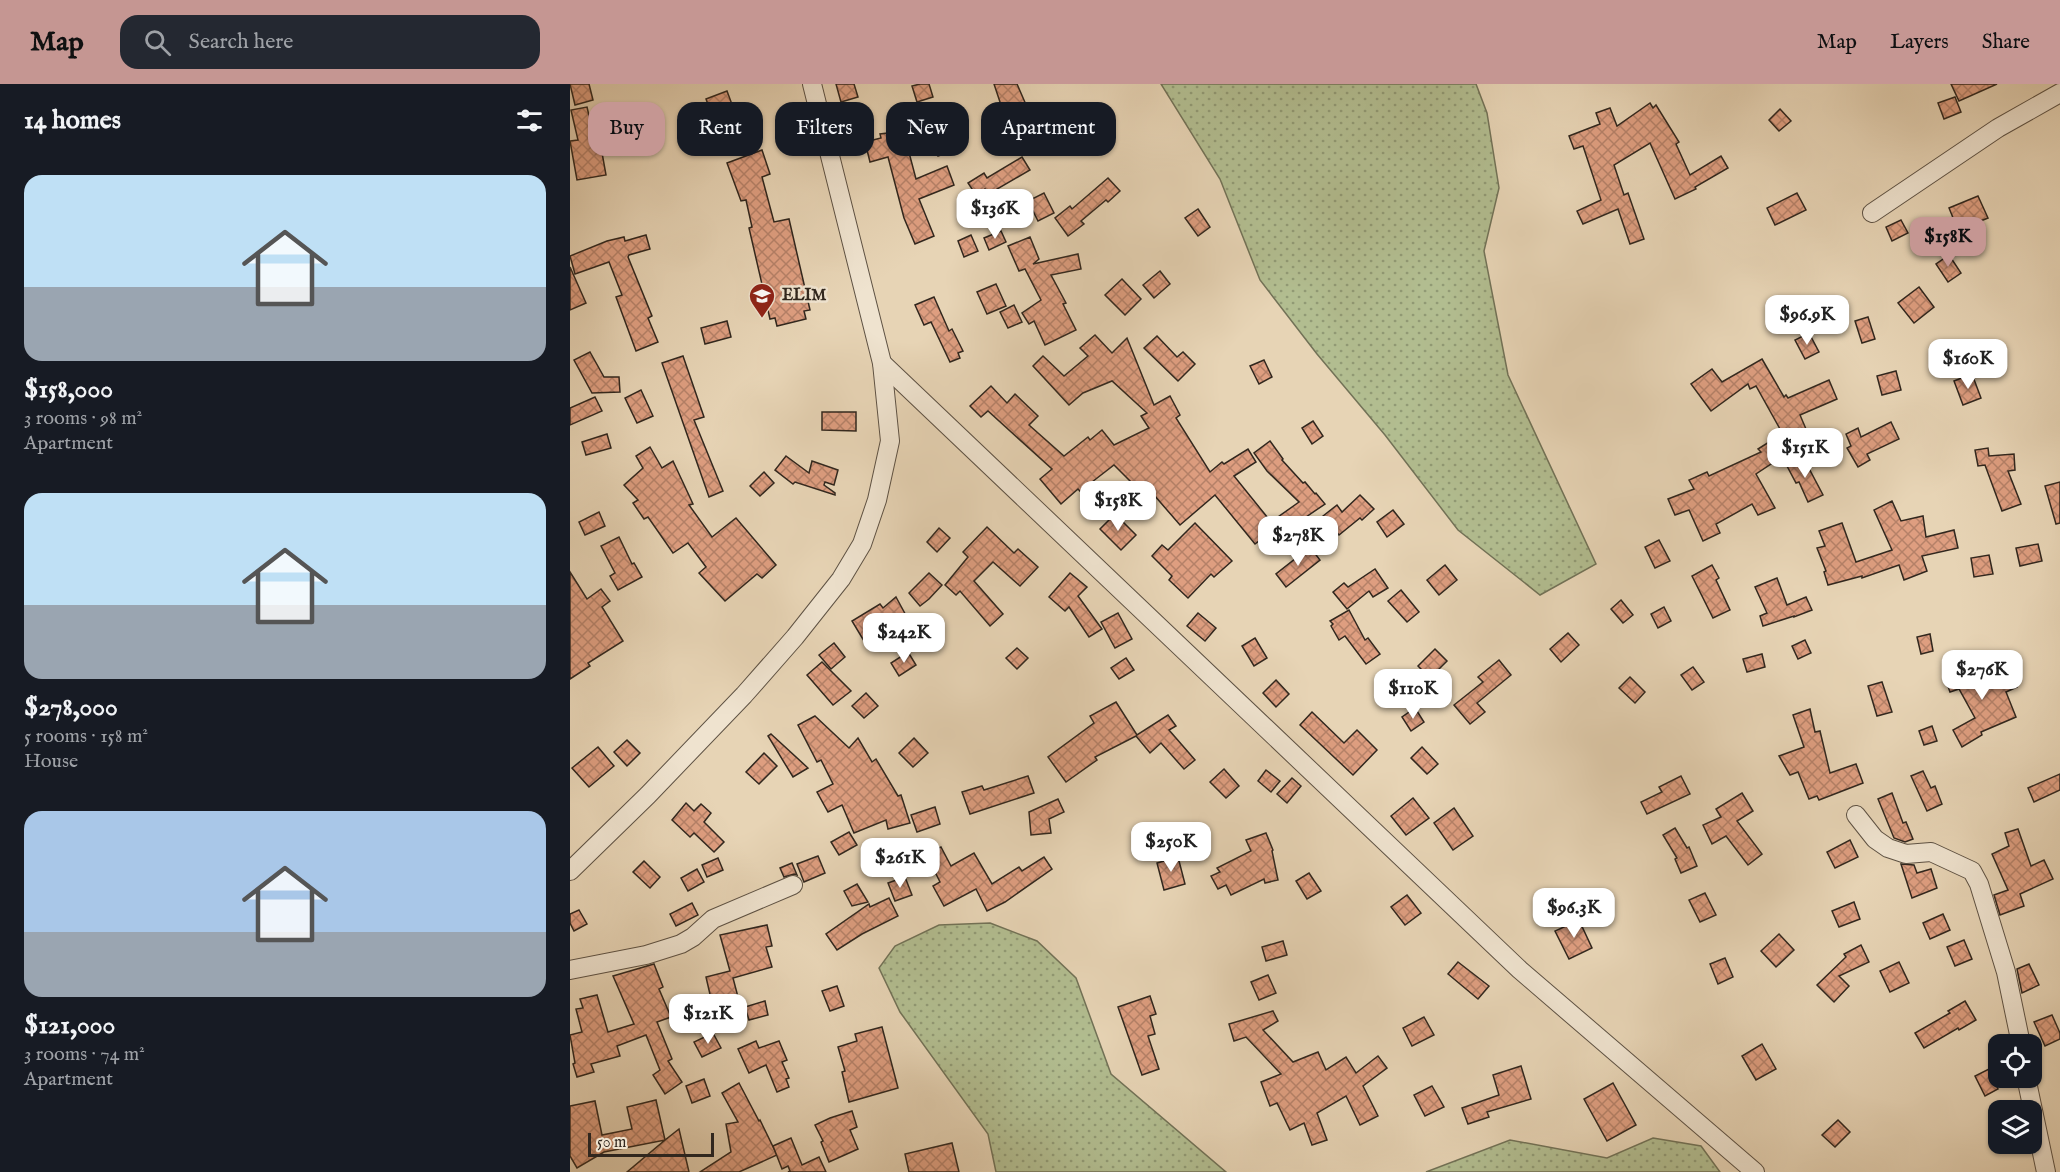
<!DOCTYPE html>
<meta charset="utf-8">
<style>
:root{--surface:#171b24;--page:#242831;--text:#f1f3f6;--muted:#9ea1a6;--accent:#c59692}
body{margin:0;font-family:"IM FELL English",serif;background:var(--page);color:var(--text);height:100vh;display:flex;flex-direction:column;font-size:22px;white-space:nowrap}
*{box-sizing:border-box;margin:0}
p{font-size:20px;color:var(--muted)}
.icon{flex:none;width:33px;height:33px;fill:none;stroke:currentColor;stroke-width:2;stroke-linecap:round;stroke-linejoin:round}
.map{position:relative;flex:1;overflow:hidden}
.sheet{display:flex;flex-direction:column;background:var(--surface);width:570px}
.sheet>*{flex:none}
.hud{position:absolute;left:18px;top:18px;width:570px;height:54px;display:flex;gap:12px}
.buttons{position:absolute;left:1418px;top:950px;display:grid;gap:12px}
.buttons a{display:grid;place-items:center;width:54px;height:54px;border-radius:12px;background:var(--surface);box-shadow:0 2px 4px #0004;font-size:30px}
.scale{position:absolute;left:18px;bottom:15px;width:126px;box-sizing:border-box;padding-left:6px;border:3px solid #31271e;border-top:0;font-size:16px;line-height:21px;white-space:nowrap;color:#31271e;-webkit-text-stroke:4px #efe3cf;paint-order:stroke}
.price{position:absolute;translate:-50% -51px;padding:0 14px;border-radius:12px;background:#fff;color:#222;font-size:20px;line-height:39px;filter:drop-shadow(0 2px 3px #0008)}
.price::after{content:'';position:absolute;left:50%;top:36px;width:18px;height:14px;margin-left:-9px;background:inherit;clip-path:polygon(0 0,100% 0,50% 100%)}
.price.active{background:var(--accent);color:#111}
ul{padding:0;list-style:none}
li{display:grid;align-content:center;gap:12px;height:318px;padding:0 24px}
li span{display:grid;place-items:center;height:186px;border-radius:18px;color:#555}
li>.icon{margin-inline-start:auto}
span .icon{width:108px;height:108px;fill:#fffc;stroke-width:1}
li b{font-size:26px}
h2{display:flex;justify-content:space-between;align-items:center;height:72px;padding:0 24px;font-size:26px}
.chip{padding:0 21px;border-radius:18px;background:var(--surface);box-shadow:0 2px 4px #0004;font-size:21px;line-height:54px}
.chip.active{background:var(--accent);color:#111}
header{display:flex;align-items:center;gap:36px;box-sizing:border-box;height:84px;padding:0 30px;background:var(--accent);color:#111}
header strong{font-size:28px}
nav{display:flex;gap:33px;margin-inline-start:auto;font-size:21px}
.search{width:420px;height:54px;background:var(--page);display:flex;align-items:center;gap:15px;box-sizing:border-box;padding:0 21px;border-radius:18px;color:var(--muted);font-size:22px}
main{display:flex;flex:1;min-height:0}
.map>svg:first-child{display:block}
.grass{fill:url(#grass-dots);stroke:#727257;stroke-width:1.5}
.building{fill:url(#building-cross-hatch);stroke:#31271e;stroke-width:1.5}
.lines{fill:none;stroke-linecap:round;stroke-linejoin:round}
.minor-casing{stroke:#5e5244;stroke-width:20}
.minor{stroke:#efe3cf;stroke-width:18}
.labels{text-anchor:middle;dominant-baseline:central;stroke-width:5;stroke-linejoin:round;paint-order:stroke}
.poi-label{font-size:16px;font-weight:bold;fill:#31271e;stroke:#efe3cf;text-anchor:start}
</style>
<header>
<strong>Map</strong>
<div class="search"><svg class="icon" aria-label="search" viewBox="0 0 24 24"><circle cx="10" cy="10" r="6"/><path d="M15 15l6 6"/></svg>Search here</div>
<nav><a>Map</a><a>Layers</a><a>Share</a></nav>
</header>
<main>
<section class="sheet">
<h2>14 homes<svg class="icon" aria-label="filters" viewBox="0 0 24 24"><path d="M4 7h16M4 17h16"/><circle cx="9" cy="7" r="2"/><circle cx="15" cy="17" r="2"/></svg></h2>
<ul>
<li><span style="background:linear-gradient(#bfe0f5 60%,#9aa5b1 0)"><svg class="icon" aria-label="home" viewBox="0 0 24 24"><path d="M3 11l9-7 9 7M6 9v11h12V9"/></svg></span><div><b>$158,000</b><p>3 rooms · 98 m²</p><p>Apartment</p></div></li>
<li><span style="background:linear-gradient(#bfe0f5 60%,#9aa5b1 0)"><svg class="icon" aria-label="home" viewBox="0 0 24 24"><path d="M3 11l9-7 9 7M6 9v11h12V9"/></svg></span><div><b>$278,000</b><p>5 rooms · 158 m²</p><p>House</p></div></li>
<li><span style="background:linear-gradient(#a9c7e8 65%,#9aa5b1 0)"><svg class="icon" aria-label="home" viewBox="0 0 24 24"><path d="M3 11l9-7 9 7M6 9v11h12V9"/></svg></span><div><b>$121,000</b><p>3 rooms · 74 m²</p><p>Apartment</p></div></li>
</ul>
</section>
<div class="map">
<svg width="1490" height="1088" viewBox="0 0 1490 1088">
<defs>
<pattern id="grass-dots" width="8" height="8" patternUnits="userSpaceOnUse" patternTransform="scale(1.5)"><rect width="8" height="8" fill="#b2bd90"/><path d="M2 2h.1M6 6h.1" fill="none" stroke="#919a75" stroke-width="1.8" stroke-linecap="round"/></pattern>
<pattern id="building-cross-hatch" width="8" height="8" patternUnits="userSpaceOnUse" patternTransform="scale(1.5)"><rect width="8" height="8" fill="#de9e80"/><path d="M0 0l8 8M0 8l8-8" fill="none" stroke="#b58168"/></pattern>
</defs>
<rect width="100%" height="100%" fill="#e7d4b5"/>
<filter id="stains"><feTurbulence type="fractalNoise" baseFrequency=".00333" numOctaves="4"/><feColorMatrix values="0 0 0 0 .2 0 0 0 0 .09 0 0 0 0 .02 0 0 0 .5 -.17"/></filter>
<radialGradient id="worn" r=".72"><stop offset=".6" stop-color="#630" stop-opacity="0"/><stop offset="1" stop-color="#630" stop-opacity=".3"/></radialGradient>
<g class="grass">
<polygon points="591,0 906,0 917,29 929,104 914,167 938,291 1026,480 970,511 888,446 815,351 747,270 690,196 650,95"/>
<polygon points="420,839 467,857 506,894 541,990 656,1088 426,1088 418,1050 330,928 309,884 325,862 369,841"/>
<polygon points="1083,1054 1131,1062 1150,1088 856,1088 940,1056 1037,1074"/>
</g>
<g class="building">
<polygon points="0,0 19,0 23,16 5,21"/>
<polygon points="266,0 284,0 288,13 271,18"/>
<polygon points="350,0 359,0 363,13 347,18 342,2"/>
<polygon points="424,0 447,0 457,23 454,24 462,47 442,54"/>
<polygon points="1381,0 1427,0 1389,17"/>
<polygon points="157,7 170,42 149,50 136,15"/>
<polygon points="1385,13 1391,28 1374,35 1368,19"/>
<polygon points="1080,19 1083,24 1086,21 1109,58 1106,60 1120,91 1151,72 1158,84 1125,103 1126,105 1105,115 1080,59 1044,81 1054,111 1058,109 1074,155 1060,160 1048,125 1013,140 1007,127 1031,116 1013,62 1004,65 999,52 1030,40 1026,29 1040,24 1047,42"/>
<polygon points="17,23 24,53 29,52 36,91 7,96 0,57 8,56 1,26"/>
<polygon points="1210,25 1221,37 1209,47 1199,36"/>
<polygon points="517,44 521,58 501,64 497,49"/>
<polygon points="384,45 391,64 368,72 361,53"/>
<polygon points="343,46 345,60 337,61 346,95 377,82 384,101 349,115 364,152 345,160 334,134 318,73 300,78 295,58 311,54 310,50"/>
<polygon points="192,66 200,90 192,93 204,138 219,135 240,226 234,227 236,235 207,242 205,234 200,235 179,144 182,143 176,116 171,117 157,79"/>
<polygon points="452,73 460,86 417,111 415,105 406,111 398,99 414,89 417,94"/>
<polygon points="538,94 550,107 538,118 536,116 511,137 514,140 498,152 485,134 500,122 502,125"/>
<polygon points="474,109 484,129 468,137 458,117"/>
<polygon points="1227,109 1236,126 1205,141 1197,124"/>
<polygon points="1408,112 1418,134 1388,146 1379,124"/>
<polygon points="628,125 640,143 628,152 615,134"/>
<polygon points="1331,136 1338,149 1322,157 1316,143"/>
<polygon points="431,147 436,158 419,166 414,154"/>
<polygon points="76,151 80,165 59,171 58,173 82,232 78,234 88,258 66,267 46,213 52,211 39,178 5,190 0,172 37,157 54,153 55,157"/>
<polygon points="401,151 408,167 394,173 388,157"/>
<polygon points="460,153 469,175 463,180 508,170 511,185 481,191 496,219 493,220 506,246 475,261 464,237 459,240 452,229 471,216 455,185 449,187 438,162"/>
<polygon points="1379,171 1391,189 1378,198 1366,180"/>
<polygon points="0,183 16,219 0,226"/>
<polygon points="590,187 600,200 584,214 573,201"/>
<polygon points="552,195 571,215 555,231 535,211"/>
<polygon points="426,200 436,222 417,230 407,208"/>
<polygon points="1349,203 1364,223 1344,239 1328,219"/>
<polygon points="364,213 379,247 382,245 393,267 388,269 390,274 380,278 361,238 354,241 345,221"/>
<polygon points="444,221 452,238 438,244 430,228"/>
<polygon points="1298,233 1305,255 1292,259 1285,237"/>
<polygon points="157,237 161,253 135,260 131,244"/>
<polygon points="1239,249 1249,268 1235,275 1225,256"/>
<polygon points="525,251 542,269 557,254 584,321 600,312 610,331 606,334 640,388 652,378 654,380 678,365 686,378 664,392 706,444 685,460 645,411 610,441 584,411 575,421 560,406 565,402 544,381 522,398 541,418 530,429 508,405 491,420 470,395 482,385 418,327 411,333 400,322 421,302 437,319 445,310 468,332 459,341 494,372 518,353 520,356 532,346 544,361 579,344 571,332 577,329 542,297 513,309 499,321 463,282 473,272 494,292 518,272 510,264"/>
<polygon points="587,252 607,273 613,268 625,280 608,297 574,264"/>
<polygon points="20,268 34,293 49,293 50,308 22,309 4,276"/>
<polygon points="113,272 134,333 124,336 153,407 139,413 92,279"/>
<polygon points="1192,275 1214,313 1216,311 1218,314 1259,296 1267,315 1230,331 1236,345 1215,354 1186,302 1180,305 1178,300 1141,327 1121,300 1142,285 1152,298"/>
<polygon points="694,276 702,293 689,300 680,282"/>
<polygon points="1326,287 1331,306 1312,311 1307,292"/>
<polygon points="1402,290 1411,314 1393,321 1384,297"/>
<polygon points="71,306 83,332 67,339 55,314"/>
<polygon points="25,313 32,327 0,341 0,324"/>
<polygon points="252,328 286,328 286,347 252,346"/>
<polygon points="743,337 753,352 742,360 732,344"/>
<polygon points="1321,338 1329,355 1297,370 1300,376 1288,383 1277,364 1281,362 1276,350 1288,344 1291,353"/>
<polygon points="37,350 41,364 16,371 12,358"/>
<polygon points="700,357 713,375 712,376 733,399 735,398 745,410 746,409 755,420 717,446 708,433 729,418 697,387 684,369"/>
<polygon points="1199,358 1210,374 1186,390 1205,424 1188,431 1182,420 1146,440 1150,449 1133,457 1119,426 1105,431 1098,415 1124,405 1119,396 1137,388 1139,392 1191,368 1188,365"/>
<polygon points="80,363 92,384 103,377 123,420 119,421 142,453 166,434 206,481 192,494 187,490 155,517 129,489 136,483 118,459 103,469 78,433 74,435 63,419 68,416 54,401 73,384 66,372"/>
<polygon points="1418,364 1419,372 1444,370 1445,386 1438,387 1451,420 1432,427 1415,381 1408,382 1405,366"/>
<polygon points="216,372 239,389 242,377 268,386 264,401 255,398 254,401 265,409 265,411 225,398 223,400 205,386"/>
<polygon points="1233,373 1253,411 1238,418 1229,398 1226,399 1217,382"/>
<polygon points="194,388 204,399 190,412 180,402"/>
<polygon points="1490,398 1490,439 1486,440 1475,402"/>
<polygon points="790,411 804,425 792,436 790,434 769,451 753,432 767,421 772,428"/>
<polygon points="1322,417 1331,437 1353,432 1356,453 1384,446 1388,464 1352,472 1357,487 1334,496 1329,481 1292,494 1292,492 1258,501 1254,488 1256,487 1247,464 1255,462 1249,447 1272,439 1286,478 1322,466 1304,426"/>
<polygon points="823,426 834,440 817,453 807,438"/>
<polygon points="29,428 35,442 15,451 9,438"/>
<polygon points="545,430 566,451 551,466 530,445"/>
<polygon points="625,439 662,477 644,493 641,490 618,514 599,496 602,492 582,472 592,461 598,466"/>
<polygon points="417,443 444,469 448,465 468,483 450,502 423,478 404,497 433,530 420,542 390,507 386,511 375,501 398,473 393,468"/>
<polygon points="369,444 380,454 367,468 357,458"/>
<polygon points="49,453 62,480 64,479 72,493 48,506 40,492 45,489 31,462"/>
<polygon points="1089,456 1100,477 1085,484 1075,463"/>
<polygon points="1468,460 1472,477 1450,482 1446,464"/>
<polygon points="740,463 750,476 716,503 706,490"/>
<polygon points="1419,471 1423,490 1404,493 1401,474"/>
<polygon points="875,481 887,496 869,511 857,496"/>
<polygon points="1142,481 1149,494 1146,496 1160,526 1143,534 1122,492"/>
<polygon points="805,485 818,504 803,513 799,507 777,525 763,508 774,499 778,503"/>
<polygon points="0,488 17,515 31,505 40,517 32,523 53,557 18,579 20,582 0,595"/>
<polygon points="359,489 372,501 359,515 350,522 339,509"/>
<polygon points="500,489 517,503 508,512 532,545 519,553 499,523 495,527 479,513"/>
<polygon points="1207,494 1217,521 1236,513 1242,526 1224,533 1224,532 1193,542 1190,532 1197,529 1185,503"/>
<polygon points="831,506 849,528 837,538 818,517"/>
<polygon points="326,513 339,537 313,552 310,547 294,557 282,537 310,520 313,524"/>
<polygon points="1051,516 1063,531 1053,539 1041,525"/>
<polygon points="1094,523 1101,537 1088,544 1081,530"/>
<polygon points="779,526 795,556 798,554 810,570 796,580 775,552 769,556 761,542 763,540 760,537"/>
<polygon points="548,529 562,555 545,564 531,538"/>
<polygon points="628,529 646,544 635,557 617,542"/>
<polygon points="998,549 1009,561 991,578 980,565"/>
<polygon points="1360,550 1363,567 1351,570 1347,553"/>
<polygon points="685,554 697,574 684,582 672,562"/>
<polygon points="1235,556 1241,569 1228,575 1222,562"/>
<polygon points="264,559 275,573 261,585 249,571"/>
<polygon points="447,564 458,574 447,585 436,574"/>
<polygon points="865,565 877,577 860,594 848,582"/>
<polygon points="338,568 346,581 329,592 321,579"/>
<polygon points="1192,570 1195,583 1177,588 1173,575"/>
<polygon points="556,574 564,586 549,595 541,584"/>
<polygon points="929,576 941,591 907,619 915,628 900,640 884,621 913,598 908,593"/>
<polygon points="252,578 281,607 263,621 237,591"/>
<polygon points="1409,579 1417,599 1441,589 1447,603 1436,608 1446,633 1411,648 1412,651 1392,663 1383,646 1405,634 1389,605 1380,608 1374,591"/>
<polygon points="1123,583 1134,598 1122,606 1111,591"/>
<polygon points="1060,593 1075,608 1065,619 1049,604"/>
<polygon points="706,596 719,610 706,623 693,609"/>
<polygon points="1312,598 1322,628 1307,632 1298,602"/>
<polygon points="296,609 308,622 294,634 282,622"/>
<polygon points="546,618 567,651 598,631 606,642 599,646 625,676 614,685 591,659 580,669 566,652 525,673 527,676 496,698 478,673 524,639 520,632"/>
<polygon points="845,624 854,638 841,647 832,633"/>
<polygon points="1240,625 1245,648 1250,647 1260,689 1286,680 1293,699 1249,716 1247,712 1239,715 1228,688 1220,691 1209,672 1234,663 1223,631"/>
<polygon points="742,628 774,659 787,646 807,666 783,691 730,641"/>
<polygon points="245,632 279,664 288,654 302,678 306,675 328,712 331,711 340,739 318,745 316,736 284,749 272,721 258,728 247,708 263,700 251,676 247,678 228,641"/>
<polygon points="1362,642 1367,657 1354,661 1349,647"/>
<polygon points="201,650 238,684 223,693 198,652"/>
<polygon points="344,654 358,669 343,683 329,669"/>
<polygon points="57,656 70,669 57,682 44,668"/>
<polygon points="28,663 44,682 19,703 2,684"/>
<polygon points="852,663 868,680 857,690 841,674"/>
<polygon points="194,669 207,682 189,700 176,688"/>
<polygon points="654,685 669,702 656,714 640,698"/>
<polygon points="696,686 710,697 701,708 688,697"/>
<polygon points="1353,687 1361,704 1365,702 1372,720 1357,727 1341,692"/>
<polygon points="1490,690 1490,706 1464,718 1458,704"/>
<polygon points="458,692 464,709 400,730 392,708 412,702 414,706"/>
<polygon points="1111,692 1120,710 1077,730 1071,718 1092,708 1089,703"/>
<polygon points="722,694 731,702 717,719 707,710"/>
<polygon points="1172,709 1183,727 1167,737 1192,770 1178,781 1156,752 1142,760 1133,741 1151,733 1146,725"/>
<polygon points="1322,709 1333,739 1336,738 1343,755 1335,758 1324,754 1308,715"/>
<polygon points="843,714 859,734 836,751 821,732"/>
<polygon points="488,715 494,728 479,735 481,749 461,751 459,728"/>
<polygon points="116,719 124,727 131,720 141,729 134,738 154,758 144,768 124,749 120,753 102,736"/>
<polygon points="365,723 370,740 347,748 341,731"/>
<polygon points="884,724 903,752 883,766 864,739"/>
<polygon points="1105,744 1117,764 1119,763 1127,782 1111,789 1105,775 1107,774 1093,751"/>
<polygon points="1448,745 1461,782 1474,776 1483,795 1450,810 1454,822 1430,831 1424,811 1438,806 1422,770 1439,762 1435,749"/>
<polygon points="279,748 287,761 269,771 261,758"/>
<polygon points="696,749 703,766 702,767 708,796 695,799 694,795 661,811 656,801 648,805 641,792 650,788 647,784 681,767 676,756"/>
<polygon points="1280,756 1288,773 1265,784 1257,768"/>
<polygon points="371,763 381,782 404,769 422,800 449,783 452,787 474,773 482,785 435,818 417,827 406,805 374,822 363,802 370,798 356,770"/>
<polygon points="248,772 255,789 234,798 227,780"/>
<polygon points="608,773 615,800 594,806 587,779"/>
<polygon points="148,774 153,786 137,793 132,781"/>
<polygon points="74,777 90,793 80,804 63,788"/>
<polygon points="222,779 227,791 224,790 214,793 210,784"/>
<polygon points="1331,780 1344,781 1347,789 1361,785 1367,804 1342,814"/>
<polygon points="127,785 134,798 118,807 111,794"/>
<polygon points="739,789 751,807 737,815 726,797"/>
<polygon points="335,793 342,811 325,817 318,799"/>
<polygon points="287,800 298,818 282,822 274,807"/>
<polygon points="1135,809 1146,831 1130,838 1119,816"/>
<polygon points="837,811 851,829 835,841 821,823"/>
<polygon points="319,814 328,832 292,850 267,866 256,850 299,820 300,823"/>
<polygon points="1284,818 1290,835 1269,843 1262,827"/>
<polygon points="122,819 128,831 106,842 100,830"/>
<polygon points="9,826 17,840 4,847 0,839 0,830"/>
<polygon points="1373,830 1380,846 1360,855 1353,839"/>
<polygon points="1009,836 1022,864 999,875 985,847"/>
<polygon points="197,841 202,862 196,863 202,883 163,894 168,913 142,919 136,893 160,887 150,851"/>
<polygon points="1209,850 1224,866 1206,883 1191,867"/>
<polygon points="1394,856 1402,875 1385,882 1377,863"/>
<polygon points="713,857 717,871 696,877 692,863"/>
<polygon points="1291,861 1299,878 1269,892 1279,902 1264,918 1247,901 1276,873 1274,870"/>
<polygon points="1155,874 1163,893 1148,900 1140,880"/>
<polygon points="888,878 919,902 908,915 878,890"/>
<polygon points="1329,878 1339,899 1320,908 1310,887"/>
<polygon points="84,880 93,903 89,905 101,933 87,938 102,975 98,977 112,998 95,1010 83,991 90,986 76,951 47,962 50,972 21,980 24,988 7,993 3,980 5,979 0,951 12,948 6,925 13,924 10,915 27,911 38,948 64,940 43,892"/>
<polygon points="1459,880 1469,901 1452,909 1447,885"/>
<polygon points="698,891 706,909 689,916 681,898"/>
<polygon points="267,902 274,922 260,927 252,907"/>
<polygon points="580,912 586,930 580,932 585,950 578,952 589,985 572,991 548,923"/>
<polygon points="195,917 198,931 179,936 175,923"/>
<polygon points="1395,917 1406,936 1389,946 1388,944 1354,964 1345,949 1380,929 1378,927"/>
<polygon points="703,927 708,937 693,946 723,978 748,968 756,986 776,973 786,989 808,972 817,984 793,1002 808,1032 790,1041 776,1012 747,1029 757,1056 742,1061 734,1039 720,1046 707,1019 700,1022 691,998 711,990 676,953 664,957 659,940"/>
<polygon points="1482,931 1490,949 1490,955 1475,962 1464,938"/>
<polygon points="854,933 864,951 842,962 833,944"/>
<polygon points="312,943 328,1004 279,1018 272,988 275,987 268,963 287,957 285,950"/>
<polygon points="143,949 151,964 132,973 124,958"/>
<polygon points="186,957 189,964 209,957 217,976 212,978 219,994 216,995 219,1003 207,1008 196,981 179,989 168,965"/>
<polygon points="1192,960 1206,985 1186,996 1172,972"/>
<polygon points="951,982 961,1015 917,1028 919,1033 898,1040 892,1024 929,1011 923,991"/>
<polygon points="1419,985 1428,1005 1415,1012 1405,992"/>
<polygon points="134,995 140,1012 122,1019 116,1002"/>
<polygon points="169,999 189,1037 190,1036 207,1071 169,1088 130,1088 161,1068 156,1040 168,1038 152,1009"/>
<polygon points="1043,999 1066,1041 1037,1057 1014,1015"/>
<polygon points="862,1002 874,1023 855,1032 844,1011"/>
<polygon points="86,1016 95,1056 109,1045 119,1088 57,1088 95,1056 34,1068 7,1084 0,1072 0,1022 25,1017 32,1051 62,1045 57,1023"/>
<polygon points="282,1027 287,1043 280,1046 288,1065 259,1078 251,1058 253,1057 245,1041 260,1034"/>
<polygon points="1268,1036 1280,1048 1265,1063 1252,1051"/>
<polygon points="221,1054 232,1081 249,1073 256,1088 218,1088 220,1087 218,1082 212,1085 203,1062"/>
<polygon points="382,1059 389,1088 339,1088 335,1070"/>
</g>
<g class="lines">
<g class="minor-casing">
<g id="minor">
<polyline points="1302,129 1428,44 1490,9"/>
<polyline points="312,279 950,886 1185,1088"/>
<polyline points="1286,731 1305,755 1318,764 1336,770 1361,768 1402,787 1409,800 1436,888 1451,960"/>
<polyline points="0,787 78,711 174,611 225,553 271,495 292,460 307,416 320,357 312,279 242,0"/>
<polyline points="0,886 76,871 111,860 123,853 143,835 223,801"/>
<polyline points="1456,993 1476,1088"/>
</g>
</g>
<use href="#minor" class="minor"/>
</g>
<defs>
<g id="school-pin" transform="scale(1.35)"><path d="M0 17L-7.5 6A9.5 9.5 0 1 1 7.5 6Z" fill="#8f2418" stroke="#efe3cf"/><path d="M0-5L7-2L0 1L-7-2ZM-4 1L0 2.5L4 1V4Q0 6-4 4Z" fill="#fff"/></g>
</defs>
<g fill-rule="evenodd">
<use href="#school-pin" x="192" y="212"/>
</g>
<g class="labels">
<g class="poi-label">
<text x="212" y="212">ELIM</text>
</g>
</g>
<rect width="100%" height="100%" filter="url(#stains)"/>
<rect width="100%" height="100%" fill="url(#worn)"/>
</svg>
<div class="buttons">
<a><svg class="icon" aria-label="locate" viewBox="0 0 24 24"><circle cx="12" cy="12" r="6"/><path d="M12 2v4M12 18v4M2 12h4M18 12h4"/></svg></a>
<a><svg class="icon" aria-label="layers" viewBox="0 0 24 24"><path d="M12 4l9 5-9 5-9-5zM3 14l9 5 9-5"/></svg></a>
</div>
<div class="scale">50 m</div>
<b class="price" style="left:425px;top:156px">$136K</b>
<b class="price active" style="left:1378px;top:184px">$158K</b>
<b class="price" style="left:1237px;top:262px">$96.9K</b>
<b class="price" style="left:1398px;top:306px">$160K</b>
<b class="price" style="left:1235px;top:395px">$151K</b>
<b class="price" style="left:548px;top:448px">$158K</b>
<b class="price" style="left:728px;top:483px">$278K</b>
<b class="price" style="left:334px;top:580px">$242K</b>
<b class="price" style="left:1412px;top:617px">$276K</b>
<b class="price" style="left:843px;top:636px">$110K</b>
<b class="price" style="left:601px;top:789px">$250K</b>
<b class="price" style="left:330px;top:805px">$261K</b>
<b class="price" style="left:1004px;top:855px">$96.3K</b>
<b class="price" style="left:138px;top:961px">$121K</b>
<div class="hud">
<a class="chip active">Buy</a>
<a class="chip">Rent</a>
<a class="chip">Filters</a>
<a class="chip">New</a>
<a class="chip">Apartment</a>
</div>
</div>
</main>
